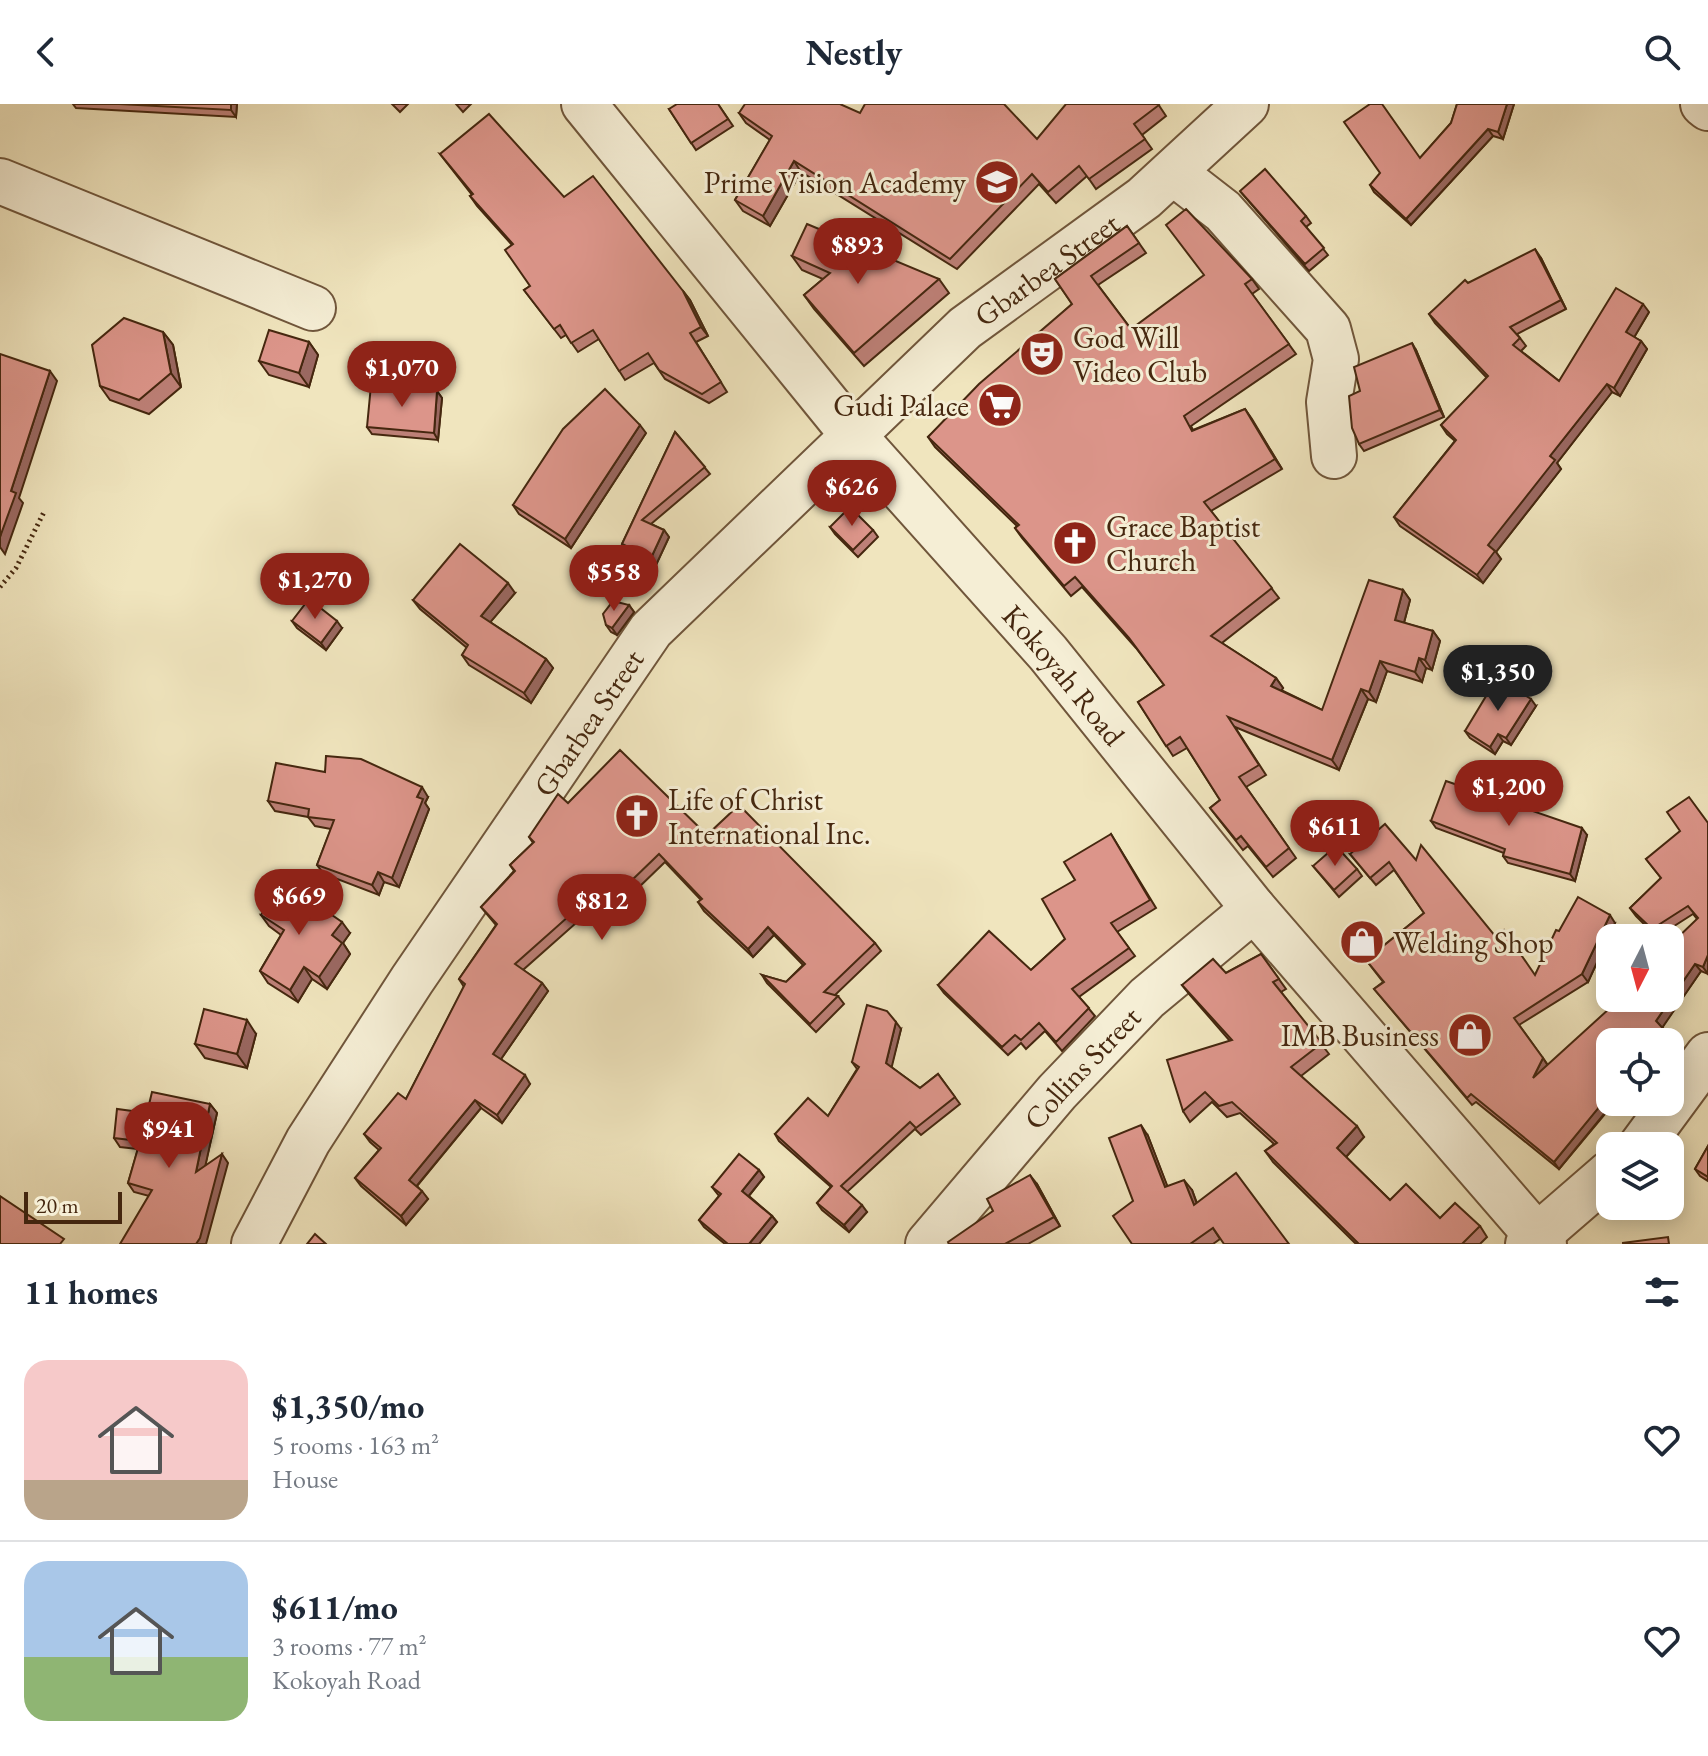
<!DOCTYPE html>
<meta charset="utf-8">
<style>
:root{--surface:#fff;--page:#f6f6f7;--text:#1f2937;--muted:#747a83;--line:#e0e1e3;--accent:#8f2418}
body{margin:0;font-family:"EB Garamond",serif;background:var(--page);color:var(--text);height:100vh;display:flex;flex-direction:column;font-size:30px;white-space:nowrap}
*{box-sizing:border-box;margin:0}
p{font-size:26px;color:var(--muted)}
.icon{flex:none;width:44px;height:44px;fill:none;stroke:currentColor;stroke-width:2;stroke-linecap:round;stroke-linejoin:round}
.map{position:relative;height:1140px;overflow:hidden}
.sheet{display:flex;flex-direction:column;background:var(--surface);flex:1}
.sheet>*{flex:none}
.needle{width:52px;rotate:186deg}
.buttons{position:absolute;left:1596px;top:820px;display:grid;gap:16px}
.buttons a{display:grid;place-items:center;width:88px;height:88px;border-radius:16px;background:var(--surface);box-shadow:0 4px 20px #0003;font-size:40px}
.scale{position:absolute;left:24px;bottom:20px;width:98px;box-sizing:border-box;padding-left:8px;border:4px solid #45270f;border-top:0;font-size:22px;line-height:28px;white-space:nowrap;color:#45270f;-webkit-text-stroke:6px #f5eed5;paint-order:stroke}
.price{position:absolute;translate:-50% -68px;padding:0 18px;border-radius:28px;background:var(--accent);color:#fff;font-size:26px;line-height:52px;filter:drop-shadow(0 2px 4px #0008)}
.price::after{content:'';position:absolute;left:50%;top:48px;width:24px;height:18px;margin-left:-12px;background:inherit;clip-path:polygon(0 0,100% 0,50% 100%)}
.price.selected{background:#222;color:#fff}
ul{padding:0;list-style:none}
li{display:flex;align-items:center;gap:24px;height:200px;padding:0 24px}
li+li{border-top:2px solid var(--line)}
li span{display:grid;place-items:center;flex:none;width:224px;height:160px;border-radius:24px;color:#555}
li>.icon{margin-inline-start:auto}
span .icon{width:96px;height:96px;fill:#fffc;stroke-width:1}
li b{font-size:34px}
h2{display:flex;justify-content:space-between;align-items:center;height:96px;padding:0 24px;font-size:34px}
header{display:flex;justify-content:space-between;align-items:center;height:104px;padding:0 24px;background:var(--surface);font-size:36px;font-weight:700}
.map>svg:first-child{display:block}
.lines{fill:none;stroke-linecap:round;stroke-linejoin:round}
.minor-casing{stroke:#70563b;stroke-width:48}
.path{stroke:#45270f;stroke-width:5;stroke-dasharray:2 4;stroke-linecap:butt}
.minor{stroke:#f5eed5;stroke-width:44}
.wall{fill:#bd8077;stroke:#45270f;stroke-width:2}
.shaded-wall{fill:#9a6861;stroke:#45270f;stroke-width:2}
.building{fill:#dc958a;stroke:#45270f;stroke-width:2}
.labels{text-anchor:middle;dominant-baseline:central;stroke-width:6;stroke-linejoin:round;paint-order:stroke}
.poi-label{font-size:30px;fill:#45270f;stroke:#f5eed5;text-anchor:start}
.street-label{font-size:30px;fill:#45270f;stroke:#f5eed5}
</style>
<header><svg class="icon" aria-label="back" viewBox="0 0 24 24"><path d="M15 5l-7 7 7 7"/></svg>Nestly<svg class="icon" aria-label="search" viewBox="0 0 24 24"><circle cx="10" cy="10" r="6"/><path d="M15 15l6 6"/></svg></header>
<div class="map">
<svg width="1708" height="1140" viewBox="0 0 1708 1140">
<rect width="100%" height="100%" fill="#f0e5be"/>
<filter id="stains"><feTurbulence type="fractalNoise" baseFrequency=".0025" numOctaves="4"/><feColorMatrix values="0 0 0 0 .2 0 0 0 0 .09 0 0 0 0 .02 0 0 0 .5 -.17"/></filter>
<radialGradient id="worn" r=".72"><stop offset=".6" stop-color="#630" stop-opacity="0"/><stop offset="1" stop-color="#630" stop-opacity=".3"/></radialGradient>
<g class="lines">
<g class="minor-casing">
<g id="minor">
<path id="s1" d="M584,0l268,330 196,219 206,256 290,335"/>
<polyline points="1703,0 1708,4"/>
<polyline points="1174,69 1223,107 1328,225 1336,255 1329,298 1334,352"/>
<polyline points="0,77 313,204"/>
<polyline points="1641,1042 1708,951"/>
<path id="s2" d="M254,1140l54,-103 104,-161 239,-350 314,-302 179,-130 102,-94"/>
<path id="s3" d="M928,1140l129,-152 90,-94 107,-89"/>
<polyline points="1528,1140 1610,1069"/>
</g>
</g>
<polyline class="path" points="0,483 16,464 45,406"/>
<use href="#minor" class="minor"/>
</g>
<g class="wall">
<polygon points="73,0 237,0 236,13 76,4"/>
<polygon points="392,0 408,0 400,8"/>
<polygon points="456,0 471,0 463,8"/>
<polygon points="718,0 733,22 696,46 669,5"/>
<polygon points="1158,0 1166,12 1142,31 1152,45 1096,85 1087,72 1056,99 1039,80 957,165 801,68 770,122 743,107 735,96 770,36 746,19 739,9 860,9 1037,35"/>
<polygon points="1457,0 1514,0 1503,35 1493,32 1411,121 1374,88 1370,81 1420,54 1451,19"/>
<polygon points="440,50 564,93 683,187 690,196 708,232 696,238 727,288 709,299 665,275 654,259 625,276 599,235 578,248 566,231 561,234 524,186 530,182 512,141 477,102 470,92 472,91"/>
<polygon points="1240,87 1306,112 1311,119 1306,123 1328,151 1309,167"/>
<polygon points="1127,122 1146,149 1098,181 1131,225 1252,175 1259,185 1252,190 1296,250 1191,322 1193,326 1245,305 1282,365 1211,407 1279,494 1222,539 1276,574 1283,584 1281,586 1322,606 1403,486 1410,496 1404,519 1433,527 1440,537 1432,566 1426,564 1422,578 1387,567 1376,598 1368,595 1339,666 1235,623 1266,671 1246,683 1296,754 1273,773 1248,742 1243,746 1210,704 1220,696 1187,644 1173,652 1138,598 1164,581 1136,544 1082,483 1071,492 1022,434 1015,424 1017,422 935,343 928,333 1072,200 1055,175"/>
<polygon points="792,152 939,175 949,189 864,262 814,205 804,191 823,175 802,166"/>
<polygon points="1541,154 1566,205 1517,230 1526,242 1521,247 1559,277 1649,208 1634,233 1641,237 1647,245 1620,292 1612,288 1557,359 1561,365 1496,448 1501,455 1483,479 1400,422 1394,413 1455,337 1447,330 1441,321 1487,274 1435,219 1429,210 1468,179"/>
<polygon points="163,228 173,241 181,283 149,310 110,296 100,282"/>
<polygon points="309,238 318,251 309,283 269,271 259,257"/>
<polygon points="1416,246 1444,313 1364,347 1359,340 1360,287"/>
<polygon points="437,287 442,294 438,336 372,330 367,323"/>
<polygon points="675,328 710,370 651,420 664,426 669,433 656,461 627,447 622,440"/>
<polygon points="646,329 571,444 519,410 513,401"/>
<polygon points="830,423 873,426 878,433 858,453 835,430"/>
<polygon points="515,489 490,518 546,555 553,564 531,599 469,561 462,551 467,544 420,505 413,496"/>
<polygon points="629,501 634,508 617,531 611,528 606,521"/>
<polygon points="292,517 342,524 326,546 297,524"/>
<polygon points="1536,602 1511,641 1503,637 1495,650 1470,634 1465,627"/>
<polygon points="428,693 425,699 429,705 399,783 384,778 379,791 324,770 317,761 331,725 315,722 308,713 275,707 268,697"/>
<polygon points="568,699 707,731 875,839 881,847 835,891 838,892 844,900 816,928 767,879 762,871 786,878 803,861 774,831 753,853 704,807 698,798 701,796 665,758 606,815 594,803 523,866 542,879 548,887 501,955 530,980 502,1019 481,1004 417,1082 428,1095 406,1121 361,1082 355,1074 379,1046 370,1038 364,1030 406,995 464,883 459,875 496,821 481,803 514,767 510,761 533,739 529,733"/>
<polygon points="1431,717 1587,731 1575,777 1508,759 1503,752 1504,749 1436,724"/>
<polygon points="1708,719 1708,870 1701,867 1662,923 1675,938 1670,943 1670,938 1610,938 1610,998 1615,998 1559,1065 1476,998 1472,1001 1374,885 1383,878 1366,856 1424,809 1394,766 1376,781 1350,750 1416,756 1535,871 1559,827 1615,819 1588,878 1519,921 1548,961 1670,894 1697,815 1693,810 1657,833 1636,812 1630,804 1661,774 1646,755"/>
<polygon points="1111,730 1156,804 1117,828 1135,852 1079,893 1095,912 1062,947 1045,927 1026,945 1021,939 1008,951 944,889 938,881 1031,866 1065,835 1075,776"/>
<polygon points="1313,762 1357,765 1362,772 1339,793"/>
<polygon points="261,811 350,829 343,839 350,850 327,885 312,875 298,898 268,879 260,867 281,831 269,822"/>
<polygon points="1261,850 1286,885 1281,888 1329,950 1301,972 1364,1033 1346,1053 1390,1096 1440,1114 1480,1122 1487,1133 1480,1140 1356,1140 1273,1058 1265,1047 1274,1040 1240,1009 1227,1013 1212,998 1190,1018 1183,1007 1230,937 1190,891 1182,881 1226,869"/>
<polygon points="901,925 891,963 920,984 938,970 960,1000 921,1031 915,1025 847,1088 867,1108 849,1128 822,1106 817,1099 831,1083 779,1037 775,1030 828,1012 857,965 852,958"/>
<polygon points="256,930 247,964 205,954 195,940"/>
<polygon points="210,1000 217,1009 205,1062 228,1059 149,1092 134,1088 128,1079 138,1045 120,1043 114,1034 147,1009"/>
<polygon points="1148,1032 1167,1082 1192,1086 1197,1099 1220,1135 1213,1140 1132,1140 1133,1097"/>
<polygon points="1708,1042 1708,1077 1700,1072 1695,1065"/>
<polygon points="759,1066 764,1073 749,1092 772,1112 777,1118 759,1140 725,1140 704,1123 699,1116 719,1092 712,1083"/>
<polygon points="1037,1080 1060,1122 1028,1140 949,1140"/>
</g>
<g class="shaded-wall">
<polygon points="231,0 237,0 236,13 231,6"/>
<polygon points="1507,0 1514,0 1503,35 1498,28"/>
<polygon points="1488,25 1493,32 1411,121 1406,115"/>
<polygon points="794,57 801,68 770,122 763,112"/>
<polygon points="1535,145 1541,154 1566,205 1561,196"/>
<polygon points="683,187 690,196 708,232 701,223"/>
<polygon points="1643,200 1649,208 1632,237 1626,228"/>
<polygon points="163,228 173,241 181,283 171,269"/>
<polygon points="1641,237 1647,245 1620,292 1614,284"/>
<polygon points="309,238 318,251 309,283 299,269"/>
<polygon points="1412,239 1416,246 1444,313 1440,306"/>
<polygon points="50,267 57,277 19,394 23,399 5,450 0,443 0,433 11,387"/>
<polygon points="1607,280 1612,288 1557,359 1561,365 1496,448 1501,455 1483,479 1477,471 1488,441 1550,352"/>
<polygon points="437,287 442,294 438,336 434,329"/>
<polygon points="1245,305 1252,315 1282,365 1275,355"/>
<polygon points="640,321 646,329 571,444 565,435"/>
<polygon points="664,426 669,433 656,461 651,454"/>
<polygon points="508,479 515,489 488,521 481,512"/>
<polygon points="1403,486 1410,496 1402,526 1395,516"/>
<polygon points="629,501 634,508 617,531 612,524"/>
<polygon points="337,517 342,524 326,546 321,539"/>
<polygon points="1433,527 1440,537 1432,566 1425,556"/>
<polygon points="1419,554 1426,564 1422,578 1415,568"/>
<polygon points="546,555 553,564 531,599 524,589"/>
<polygon points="1380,557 1387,567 1376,598 1369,588"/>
<polygon points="1276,574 1283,584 1278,592 1271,582"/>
<polygon points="1361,585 1368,595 1339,666 1332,656"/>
<polygon points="1531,595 1536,602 1511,641 1506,634"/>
<polygon points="1498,630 1503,637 1495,650 1490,643"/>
<polygon points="422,683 428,693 425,699 429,705 399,783 392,774 417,693"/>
<polygon points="1582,724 1587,731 1575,777 1570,770"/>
<polygon points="378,768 384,778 379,791 372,781"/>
<polygon points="1610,811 1615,819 1588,878 1582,870"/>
<polygon points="342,818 350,829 343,839 350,850 327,885 319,873 332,831"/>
<polygon points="768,823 774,831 753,853 748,845"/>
<polygon points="1708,851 1708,870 1703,863"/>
<polygon points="1695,860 1701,867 1662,924 1656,917"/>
<polygon points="304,863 312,875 298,898 290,886"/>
<polygon points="542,879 548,887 499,958 493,950"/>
<polygon points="247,916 256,930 247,964 237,950"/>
<polygon points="896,918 901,925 891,966 886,959"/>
<polygon points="1543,954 1548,962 1533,974"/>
<polygon points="525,971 530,980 502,1019 497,1011"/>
<polygon points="475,996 481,1004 415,1084 409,1076"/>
<polygon points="1604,996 1609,1004 1559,1065 1554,1058"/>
<polygon points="210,1000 217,1009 202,1077 196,1068"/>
<polygon points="1141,1021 1148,1032 1172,1094 1165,1083"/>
<polygon points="1357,1022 1364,1033 1345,1054 1337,1044"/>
<polygon points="222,1050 228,1059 206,1140 196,1140"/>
<polygon points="759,1066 764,1073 747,1094 742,1087"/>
<polygon points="1030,1071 1037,1080 1060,1122 1054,1113"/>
<polygon points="1184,1076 1192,1086 1201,1112 1194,1101"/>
<polygon points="422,1087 428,1095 406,1121 401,1112"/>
<polygon points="862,1101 867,1108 849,1128 844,1121"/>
<polygon points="772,1112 777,1118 759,1140 749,1140"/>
</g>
<g class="building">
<polygon points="119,0 231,0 231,6"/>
<polygon points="677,0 718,0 728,15 691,39 669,5"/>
<polygon points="745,0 840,0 860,9 865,0 1004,0 1037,35 1066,0 1158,0 1159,1 1134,20 1145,35 1089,75 1079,62 1048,88 1032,70 950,155 794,57 763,112 735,96 772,32 739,9"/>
<polygon points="1370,0 1382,0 1420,54 1451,19 1457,0 1507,0 1498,28 1488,25 1406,115 1370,81 1380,69 1344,18"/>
<polygon points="489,10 564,93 593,72 683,187 701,223 690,229 721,278 702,290 659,266 648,249 619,267 593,226 571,239 560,221 554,225 524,186 530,182 505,146 513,140 470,92 473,90 440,50"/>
<polygon points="1265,65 1306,112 1301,117 1324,144 1305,160 1240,87"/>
<polygon points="1186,105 1252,175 1245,180 1289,240 1184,312 1192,327 1245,305 1275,355 1204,398 1272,484 1211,532 1276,574 1271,582 1322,606 1369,476 1403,486 1395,516 1433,527 1425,556 1419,554 1415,568 1380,557 1369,588 1361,585 1332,656 1228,613 1259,661 1239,673 1289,744 1266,763 1241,732 1236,736 1210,704 1220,696 1180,633 1166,642 1138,598 1164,581 1129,534 1075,473 1064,482 1015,424 1019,421 928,333 979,280 1072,200 1055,175 1127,122 1139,139 1091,172 1131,225 1204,171 1166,121"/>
<polygon points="807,120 939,175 854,249 804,191 830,169 792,152"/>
<polygon points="1535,145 1561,196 1510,223 1520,234 1513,241 1559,277 1616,184 1643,200 1626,228 1641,237 1614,284 1607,280 1550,352 1555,356 1488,441 1495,447 1477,471 1394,413 1456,336 1441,321 1488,272 1429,210 1465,176 1468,179"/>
<polygon points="124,214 163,228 171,269 139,296 100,282 92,241"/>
<polygon points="269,226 309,238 299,269 259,257"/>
<polygon points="1412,239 1440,306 1359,340 1352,324 1349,292 1360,287 1354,263"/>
<polygon points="0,250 50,267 11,387 16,389 0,433"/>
<polygon points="371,281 437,287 434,329 367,323"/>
<polygon points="605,285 640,321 565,435 513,401 563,325"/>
<polygon points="675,328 705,363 642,416 664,426 651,454 622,440"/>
<polygon points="850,403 873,426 853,446 830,423"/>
<polygon points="460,440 508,479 481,512 546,555 524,589 462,551 468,541 413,496"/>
<polygon points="309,495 337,517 321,539 292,517"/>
<polygon points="613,497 629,501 612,524 606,521 603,510"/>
<polygon points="1497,574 1531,595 1506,634 1498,630 1490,643 1465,627"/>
<polygon points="620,646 707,731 739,701 875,839 824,888 838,892 810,920 762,871 786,878 805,860 768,823 748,845 698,798 702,795 659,750 600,807 588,795 515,860 542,879 493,950 525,971 497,1011 475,996 409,1076 422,1087 401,1112 355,1074 381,1044 364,1030 398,989 406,995 465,880 459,875 497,820 481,803 515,767 510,761 534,738 529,733 558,690 568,699"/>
<polygon points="326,652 361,655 422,683 417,693 423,695 392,774 378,768 372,781 317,761 334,716 308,713 309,705 268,697 276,659 325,668"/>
<polygon points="1446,677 1582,724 1570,770 1503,752 1505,745 1431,717"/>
<polygon points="1689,693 1708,719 1708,851 1703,863 1695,860 1656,917 1669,931 1662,938 1610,938 1610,990 1554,1058 1471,990 1467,994 1374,885 1384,878 1366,856 1424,809 1389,758 1370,774 1350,750 1385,720 1416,756 1421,741 1495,832 1504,826 1535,871 1556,826 1559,827 1578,793 1610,811 1582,870 1514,914 1543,954 1533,974 1621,894 1670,894 1670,841 1698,814 1688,802 1652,825 1630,804 1661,774 1646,755 1680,727 1667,708"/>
<polygon points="1111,730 1150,796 1111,819 1129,844 1072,885 1089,904 1056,938 1039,919 1021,936 1015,931 1002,943 938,881 989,827 1031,866 1065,835 1042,795 1075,776 1064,758"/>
<polygon points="1336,742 1357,765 1334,786 1313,762"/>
<polygon points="284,778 342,818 332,831 342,839 319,873 304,863 290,886 260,867 284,826 261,811"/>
<polygon points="1261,850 1279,875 1273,878 1322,939 1291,963 1357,1022 1337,1044 1390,1096 1406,1080 1440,1114 1455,1099 1480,1122 1462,1140 1357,1140 1358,1139 1265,1047 1277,1039 1232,998 1219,1002 1205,988 1183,1007 1167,956 1232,936 1182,881 1213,855 1226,869"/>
<polygon points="867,901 887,907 896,918 886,959 920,984 938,970 955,993 916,1024 910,1018 841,1082 862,1101 844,1121 817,1099 832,1082 775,1030 808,994 828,1012 859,963 852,958"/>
<polygon points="204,905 247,916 237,950 195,940"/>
<polygon points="152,988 210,1000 196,1068 222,1050 200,1134 196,1140 120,1140 152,1086 128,1079 140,1037 114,1034 117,1005 147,1009"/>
<polygon points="1141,1021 1165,1083 1184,1076 1194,1101 1236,1069 1289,1140 1224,1140 1213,1124 1190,1140 1132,1140 1113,1112 1133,1097 1109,1034"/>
<polygon points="1708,1042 1708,1073 1695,1065"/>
<polygon points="739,1050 759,1066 742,1087 772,1112 749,1140 728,1140 699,1116 721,1090 712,1083"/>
<polygon points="1030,1071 1054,1113 1005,1140 949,1140 948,1138 993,1107 987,1095"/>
<polygon points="0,1092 64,1135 60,1140 0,1140"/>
<polygon points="315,1130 326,1140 307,1140"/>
<polygon points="1668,1133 1669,1140 1623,1140 1623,1139"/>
</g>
<defs>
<g id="school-disc" transform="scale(2.3)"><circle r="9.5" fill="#8f2418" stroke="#f5eed5"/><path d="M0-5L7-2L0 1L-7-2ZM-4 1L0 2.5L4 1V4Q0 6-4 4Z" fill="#fff"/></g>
<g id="theatre-disc" transform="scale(2.3)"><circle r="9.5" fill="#8f2418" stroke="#f5eed5"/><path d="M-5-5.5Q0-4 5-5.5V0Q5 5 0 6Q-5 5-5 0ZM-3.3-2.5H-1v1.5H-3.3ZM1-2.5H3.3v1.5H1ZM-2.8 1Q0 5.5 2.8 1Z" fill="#fff"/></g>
<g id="supermarket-disc" transform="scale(2.3)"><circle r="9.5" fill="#8f2418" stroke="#f5eed5"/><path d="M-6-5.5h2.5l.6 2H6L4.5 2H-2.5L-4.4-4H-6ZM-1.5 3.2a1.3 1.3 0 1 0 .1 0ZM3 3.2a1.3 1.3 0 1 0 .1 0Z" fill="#fff"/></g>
<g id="church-disc" transform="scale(2.3)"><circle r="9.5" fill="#8f2418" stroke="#f5eed5"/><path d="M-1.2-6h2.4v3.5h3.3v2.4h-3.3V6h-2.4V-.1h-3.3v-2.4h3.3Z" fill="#fff"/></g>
<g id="shop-disc" transform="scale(2.3)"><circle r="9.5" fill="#8f2418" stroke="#f5eed5"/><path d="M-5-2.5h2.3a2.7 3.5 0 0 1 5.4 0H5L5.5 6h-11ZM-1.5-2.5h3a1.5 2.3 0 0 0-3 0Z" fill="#fff"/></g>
</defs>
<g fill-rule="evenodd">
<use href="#school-disc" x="997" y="78"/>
<use href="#theatre-disc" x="1042" y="250"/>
<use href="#supermarket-disc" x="1000" y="301"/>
<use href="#church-disc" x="1075" y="439"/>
<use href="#church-disc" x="637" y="712"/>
<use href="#shop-disc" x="1362" y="838"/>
<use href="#shop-disc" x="1470" y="931"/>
</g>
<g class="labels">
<g class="poi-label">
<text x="966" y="78" text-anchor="end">Prime Vision Academy</text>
<text x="1073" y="233">God Will<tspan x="1073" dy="34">Video Club</tspan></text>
<text x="969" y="301" text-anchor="end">Gudi Palace</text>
<text x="1106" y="422">Grace Baptist<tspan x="1106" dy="34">Church</tspan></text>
<text x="668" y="695">Life of Christ<tspan x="668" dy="34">International Inc.</tspan></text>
<text x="1393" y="838">Welding Shop</text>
<text x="1439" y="931" text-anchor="end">IMB Business</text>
</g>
<g class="street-label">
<text stroke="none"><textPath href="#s2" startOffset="1268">Gbarbea Street</textPath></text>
<text stroke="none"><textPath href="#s1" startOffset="746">Kokoyah Road</textPath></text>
<text stroke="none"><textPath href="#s2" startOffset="620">Gbarbea Street</textPath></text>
<text stroke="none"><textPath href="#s3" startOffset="234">Collins Street</textPath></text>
</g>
</g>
<rect width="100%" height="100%" filter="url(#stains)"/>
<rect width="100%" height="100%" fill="url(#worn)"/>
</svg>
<div class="buttons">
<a><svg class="needle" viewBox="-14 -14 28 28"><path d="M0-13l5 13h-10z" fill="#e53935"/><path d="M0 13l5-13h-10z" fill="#747a83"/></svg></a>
<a><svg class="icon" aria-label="locate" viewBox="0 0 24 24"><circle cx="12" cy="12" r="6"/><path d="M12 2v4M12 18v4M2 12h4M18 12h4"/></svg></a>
<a><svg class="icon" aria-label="layers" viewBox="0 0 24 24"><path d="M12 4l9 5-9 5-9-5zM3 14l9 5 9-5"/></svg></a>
</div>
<div class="scale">20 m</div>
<b class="price" style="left:858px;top:182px">$893</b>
<b class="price" style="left:402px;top:305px">$1,070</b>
<b class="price" style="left:852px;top:424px">$626</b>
<b class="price" style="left:614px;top:509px">$558</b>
<b class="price" style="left:315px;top:517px">$1,270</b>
<b class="price selected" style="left:1498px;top:609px">$1,350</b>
<b class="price" style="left:1509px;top:724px">$1,200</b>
<b class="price" style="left:1335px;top:764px">$611</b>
<b class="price" style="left:299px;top:833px">$669</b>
<b class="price" style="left:602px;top:838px">$812</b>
<b class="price" style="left:169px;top:1066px">$941</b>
</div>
<section class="sheet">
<h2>11 homes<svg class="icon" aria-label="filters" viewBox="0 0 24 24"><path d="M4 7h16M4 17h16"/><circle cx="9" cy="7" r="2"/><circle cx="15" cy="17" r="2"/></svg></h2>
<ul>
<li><span style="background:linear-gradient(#f6c9c9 75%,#b9a48a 0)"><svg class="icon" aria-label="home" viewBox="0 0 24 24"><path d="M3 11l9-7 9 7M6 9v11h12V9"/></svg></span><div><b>$1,350/mo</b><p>5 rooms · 163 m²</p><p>House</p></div><svg class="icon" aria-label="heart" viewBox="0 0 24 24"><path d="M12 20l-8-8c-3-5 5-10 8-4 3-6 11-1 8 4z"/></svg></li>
<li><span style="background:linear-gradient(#a9c7e8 60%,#8fb573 0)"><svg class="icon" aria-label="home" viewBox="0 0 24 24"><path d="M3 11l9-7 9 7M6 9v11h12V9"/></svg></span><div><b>$611/mo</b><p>3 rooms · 77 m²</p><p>Kokoyah Road</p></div><svg class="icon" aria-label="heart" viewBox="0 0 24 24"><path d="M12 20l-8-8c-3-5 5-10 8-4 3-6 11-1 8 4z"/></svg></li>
</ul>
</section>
